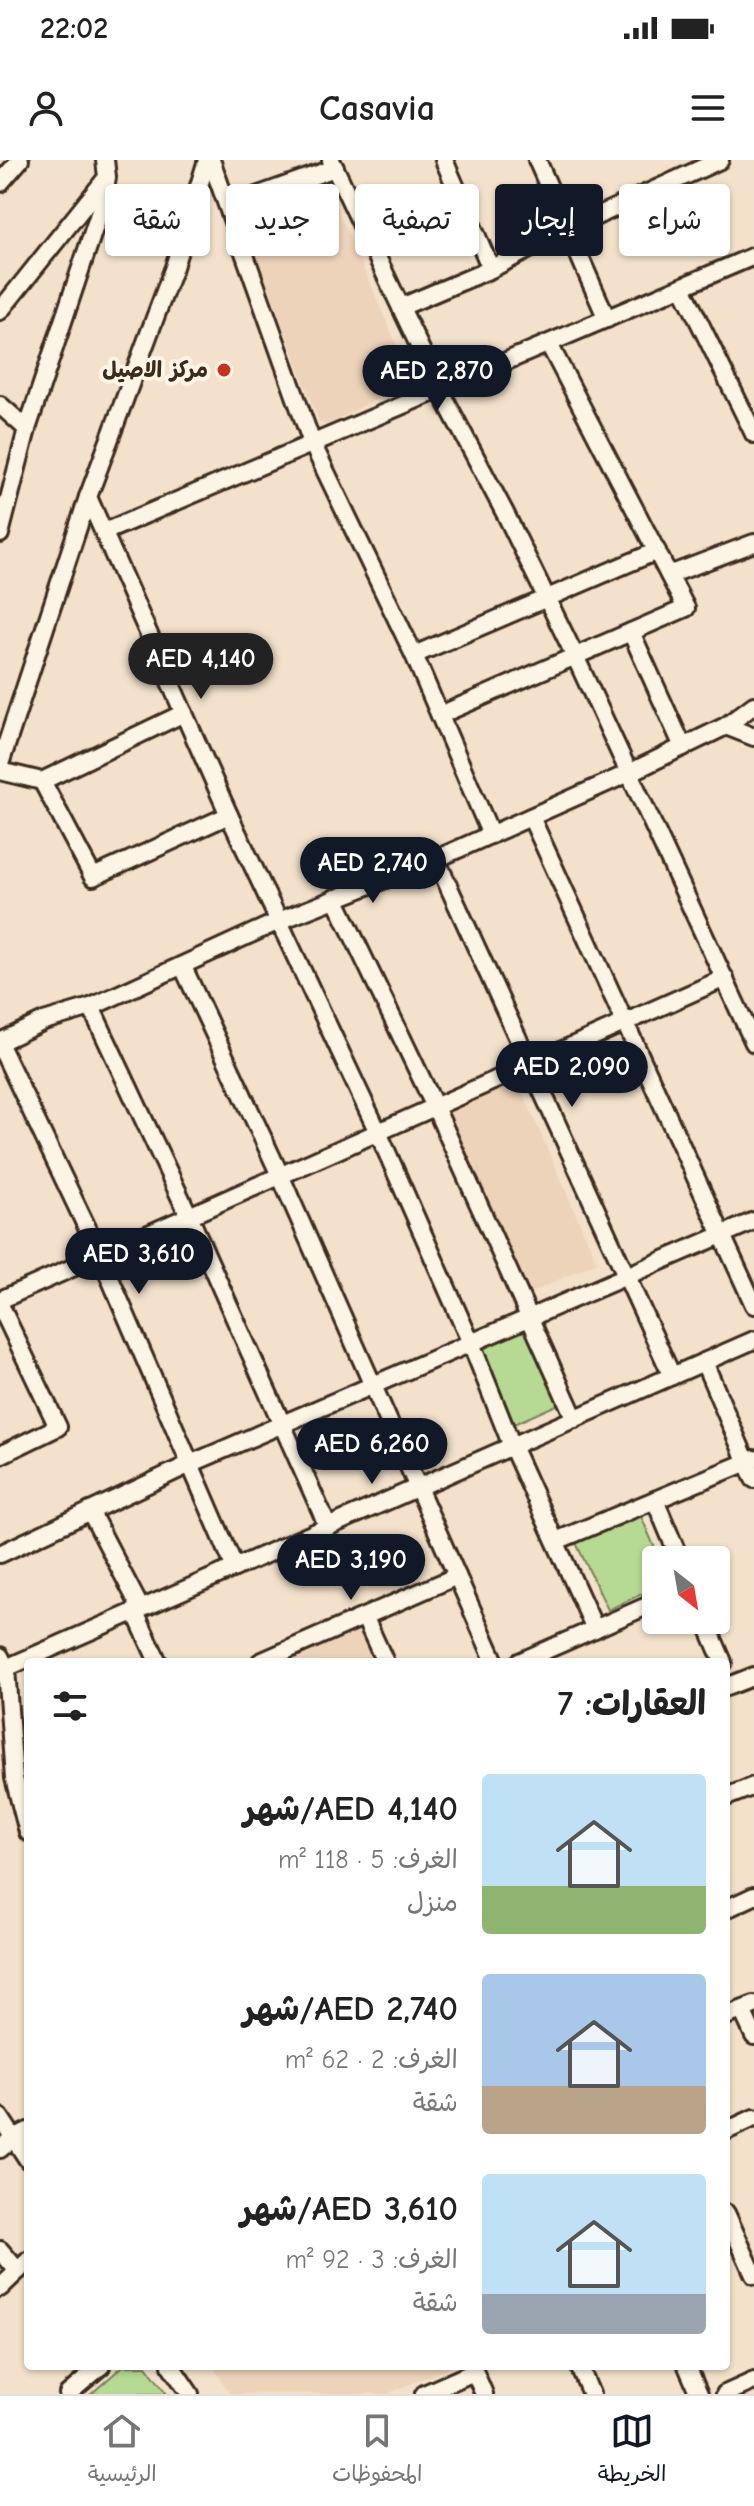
<!DOCTYPE html>
<html lang="ar">
<meta charset="utf-8">
<style>
:root{--surface:#fff;--page:#f2f2f2;--text:#222;--muted:#767676;--line:#e0e0e0;--accent:#111827}
body{margin:0;font-family:"Comic Neue","Playpen Sans Arabic",sans-serif;background:var(--page);color:var(--text);direction:rtl;height:100vh;display:flex;flex-direction:column;font-size:30px;white-space:nowrap}
*{box-sizing:border-box;margin:0}
p{font-size:26px;color:var(--muted)}
.icon{flex:none;width:44px;height:44px;fill:none;stroke:currentColor;stroke-width:2;stroke-linecap:round;stroke-linejoin:round}
.map{position:relative;flex:1;overflow:hidden;direction:ltr}
.details{position:absolute;left:24px;top:1498px;width:706px;height:712px;display:flex;flex-direction:column;background:var(--surface);border-radius:8px;box-shadow:0 2px 6px #0004;direction:rtl}
.details>*{flex:none}
.guide{position:absolute;left:24px;top:24px;width:706px;height:72px;direction:rtl;display:flex;gap:16px}
.needle{width:52px;rotate:149deg}
.buttons{position:absolute;left:642px;top:1386px;display:grid;gap:16px}
.buttons a{display:grid;place-items:center;width:88px;height:88px;border-radius:8px;background:var(--surface);box-shadow:0 2px 6px #0004;font-size:40px}
.price{position:absolute;translate:-50% -68px;padding:0 18px;border-radius:28px;background:var(--accent);color:#fff;font-size:26px;line-height:52px;filter:drop-shadow(0 2px 4px #0008)}
.price::after{content:'';position:absolute;left:50%;top:48px;width:24px;height:18px;margin-left:-12px;background:inherit;clip-path:polygon(0 0,100% 0,50% 100%)}
.price.current{background:#222;color:#fff}
ul{padding:0;list-style:none}
li{display:flex;align-items:center;gap:24px;height:200px;padding:0 24px}
li span{display:grid;place-items:center;flex:none;width:224px;height:160px;border-radius:8px;color:#555}
li>.icon{margin-inline-start:auto}
span .icon{width:96px;height:96px;fill:#fffc;stroke-width:1}
li b{font-size:34px}
h2{display:flex;justify-content:space-between;align-items:center;height:96px;padding:0 24px;font-size:34px}
.pill{padding:0 28px;border-radius:8px;background:var(--surface);box-shadow:0 2px 6px #0004;font-size:28px;line-height:72px}
.pill.current{background:var(--accent);color:#fff}
.status{display:flex;justify-content:space-between;align-items:center;height:56px;padding:0 40px;background:var(--surface);direction:ltr}
.status svg{height:22px;fill:currentColor}
header{display:flex;justify-content:space-between;align-items:center;height:104px;padding:0 24px;background:var(--surface);font-size:36px;font-weight:700}
.dock{display:flex;justify-content:space-around;align-items:center;height:112px;border-top:2px solid var(--line);background:var(--surface);font-size:22px;color:var(--muted)}
.dock a{display:grid;justify-items:center;gap:4px}
.dock .current{color:var(--accent)}
.map>svg:first-child{display:block}
.built{fill:#edd3b9}
.green{fill:#b6d993;stroke:#788258;stroke-width:2}
.lines{fill:none;stroke-linecap:round;stroke-linejoin:round}
.minor-casing{stroke:#3b2a1e;stroke-width:22}
.minor{stroke:#fcf5e5;stroke-width:16}
.poi-dot{fill:#c8321e;stroke:#fcf5e5;stroke-width:3}
.labels{text-anchor:middle;dominant-baseline:central;stroke-width:8;stroke-linejoin:round;paint-order:stroke}
.poi-label{font-size:22px;font-weight:bold;fill:#3b2a1e;stroke:#fcf5e5;text-anchor:end}
</style>
<div class="status"><b>22:02</b><svg viewBox="0 0 49 12"><path d="M0 12V9h3v3zM5 12V6h3v6zM10 12V3h3v9zM15 12V0h3v12zM26 1h20v11H26zM47 4h2v5h-2z"/></svg></div>
<header><svg class="icon" aria-label="menu" viewBox="0 0 24 24"><path d="M4 6h16M4 12h16M4 18h16"/></svg>Casavia<svg class="icon" aria-label="person" viewBox="0 0 24 24"><circle cx="12" cy="8" r="4"/><path d="M4 21q1-7 8-7t8 7"/></svg></header>
<div class="map">
<svg width="754" height="2234" viewBox="0 0 754 2234">
<rect width="100%" height="100%" fill="#f3e1cb"/>
<filter id="ink" filterUnits="userSpaceOnUse"><feTurbulence type="fractalNoise" baseFrequency=".0125" numOctaves="2"/><feDisplacementMap in="SourceGraphic" scale="16" xChannelSelector="R" yChannelSelector="G"/><feConvolveMatrix kernelMatrix="1 2 1 2 8 2 1 2 1" color-interpolation-filters="sRGB"/></filter>
<g filter="url(#ink)">
<g class="built">
<polygon points="321,24 330,32 412,220 327,265 319,262 242,56"/>
<polygon points="517,920 597,1102 526,1135 445,952"/>
<polygon points="356,1470 365,1474 377,1502 284,1502"/>
<polygon points="213,2206 449,2206 448,2208 387,2234 230,2234"/>
</g>
<g class="green">
<polygon points="526,1169 561,1243 514,1264 480,1189"/>
<polygon points="641,1356 660,1400 656,1400 656,1427 608,1450 576,1383"/>
<polygon points="123,2206 146,2206 167,2234 91,2234"/>
</g>
<g class="lines">
<g class="minor-casing">
<g id="minor">
<polyline points="211,0 312,283 414,495 491,675"/>
<polyline points="331,0 440,230 506,355 575,496 754,883"/>
<polyline points="444,0 491,109"/>
<polyline points="537,0 607,159"/>
<polyline points="0,23 20,0"/>
<polyline points="256,36 335,8"/>
<polyline points="682,127 754,274"/>
<polyline points="401,147 491,109 566,70 720,0"/>
<polyline points="0,151 104,21"/>
<polyline points="0,245 27,269"/>
<polyline points="88,337 229,655 378,972 471,1183 512,1286 595,1469"/>
<polyline points="104,372 754,96"/>
<polyline points="0,374 27,269 103,42 107,17 105,0"/>
<polyline points="669,415 754,383"/>
<polyline points="631,472 683,587"/>
<polyline points="414,495 657,391"/>
<polyline points="440,555 686,448 549,184"/>
<polyline points="726,566 754,577"/>
<polyline points="0,604 88,337 174,107 207,0"/>
<polyline points="0,611 42,621 184,553"/>
<polyline points="42,621 93,717 229,655"/>
<polyline points="531,657 754,1145"/>
<polyline points="436,699 672,1216"/>
<polyline points="335,738 435,947 575,1259"/>
<polyline points="183,807 280,1015 495,1502"/>
<polyline points="91,847 189,1056 328,1367"/>
<polyline points="0,882 44,861 91,847 279,761 436,699 629,613 726,566 754,545"/>
<polyline points="0,885 100,1095 235,1408"/>
<polyline points="0,1140 725,818"/>
<polyline points="0,1145 58,1267 0,1295"/>
<polyline points="704,1202 754,1319"/>
<polyline points="655,1340 680,1400"/>
<polyline points="90,1351 141,1449"/>
<polyline points="556,1381 754,1299"/>
<polyline points="0,1394 190,1304 754,1061"/>
<polyline points="135,1452 158,1502"/>
<polyline points="365,1458 385,1502"/>
<polyline points="705,1460 723,1502"/>
<polyline points="0,1496 6,1508 14,1618 28,1672"/>
<polyline points="260,1502 457,1416"/>
<polyline points="519,1502 656,1442"/>
<polyline points="6,1508 754,1180"/>
<polyline points="726,1527 754,1516"/>
<polyline points="726,1637 754,1626"/>
<polyline points="726,1749 754,1736"/>
<polyline points="742,1850 754,1876"/>
<polyline points="726,1856 754,1845"/>
<polyline points="0,1957 28,2000"/>
<polyline points="726,1971 754,1958"/>
<polyline points="0,1989 12,1979 28,1971"/>
<polyline points="726,2053 754,2115"/>
<polyline points="0,2090 18,2111"/>
<polyline points="0,2128 28,2101"/>
<polyline points="171,2206 190,2234"/>
<polyline points="472,2206 484,2234"/>
<polyline points="579,2206 591,2234"/>
<polyline points="687,2206 699,2234"/>
<polyline points="68,2234 101,2206"/>
<polyline points="424,2234 474,2212"/>
<polyline points="725,2234 754,2221"/>
</g>
</g>
<use href="#minor" class="minor"/>
</g>
</g>
<circle class="poi-dot" cx="224" cy="210" r="8"/>
<g class="labels">
<g class="poi-label">
<text x="208" y="210">مركز الاصيل</text>
</g>
</g>
</svg>
<div class="buttons">
<a><svg class="needle" viewBox="-14 -14 28 28"><path d="M0-13l5 13h-10z" fill="#e53935"/><path d="M0 13l5-13h-10z" fill="#767676"/></svg></a>
</div>
<b class="price" style="left:437px;top:253px">AED 2,870</b>
<b class="price current" style="left:201px;top:541px">AED 4,140</b>
<b class="price" style="left:373px;top:745px">AED 2,740</b>
<b class="price" style="left:572px;top:949px">AED 2,090</b>
<b class="price" style="left:139px;top:1136px">AED 3,610</b>
<b class="price" style="left:372px;top:1326px">AED 6,260</b>
<b class="price" style="left:351px;top:1442px">AED 3,190</b>
<div class="guide">
<a class="pill">شراء</a>
<a class="pill current">إيجار</a>
<a class="pill">تصفية</a>
<a class="pill">جديد</a>
<a class="pill">شقة</a>
</div>
<section class="details">
<h2>العقارات: 7<svg class="icon" aria-label="filters" viewBox="0 0 24 24"><path d="M4 7h16M4 17h16"/><circle cx="9" cy="7" r="2"/><circle cx="15" cy="17" r="2"/></svg></h2>
<ul>
<li><span style="background:linear-gradient(#bfe0f5 70%,#8fb573 0)"><svg class="icon" aria-label="home" viewBox="0 0 24 24"><path d="M3 11l9-7 9 7M6 9v11h12V9"/></svg></span><div><b>AED 4,140/شهر</b><p>الغرف: 5 · 118 m²</p><p>منزل</p></div></li>
<li><span style="background:linear-gradient(#a9c7e8 70%,#b9a48a 0)"><svg class="icon" aria-label="home" viewBox="0 0 24 24"><path d="M3 11l9-7 9 7M6 9v11h12V9"/></svg></span><div><b>AED 2,740/شهر</b><p>الغرف: 2 · 62 m²</p><p>شقة</p></div></li>
<li><span style="background:linear-gradient(#bfe0f5 75%,#9aa5b1 0)"><svg class="icon" aria-label="home" viewBox="0 0 24 24"><path d="M3 11l9-7 9 7M6 9v11h12V9"/></svg></span><div><b>AED 3,610/شهر</b><p>الغرف: 3 · 92 m²</p><p>شقة</p></div></li>
</ul>
</section>
</div>
<nav class="dock">
<a class="current"><svg class="icon" aria-label="map" viewBox="0 0 24 24"><path d="M3 6l6-2 6 2 6-2v14l-6 2-6-2-6 2zM9 4v14M15 6v14"/></svg>الخريطة</a>
<a><svg class="icon" aria-label="saved" viewBox="0 0 24 24"><path d="M7 4h10v16l-5-4-5 4z"/></svg>المحفوظات</a>
<a><svg class="icon" aria-label="home" viewBox="0 0 24 24"><path d="M3 11l9-7 9 7M6 9v11h12V9"/></svg>الرئيسية</a>
</nav>
